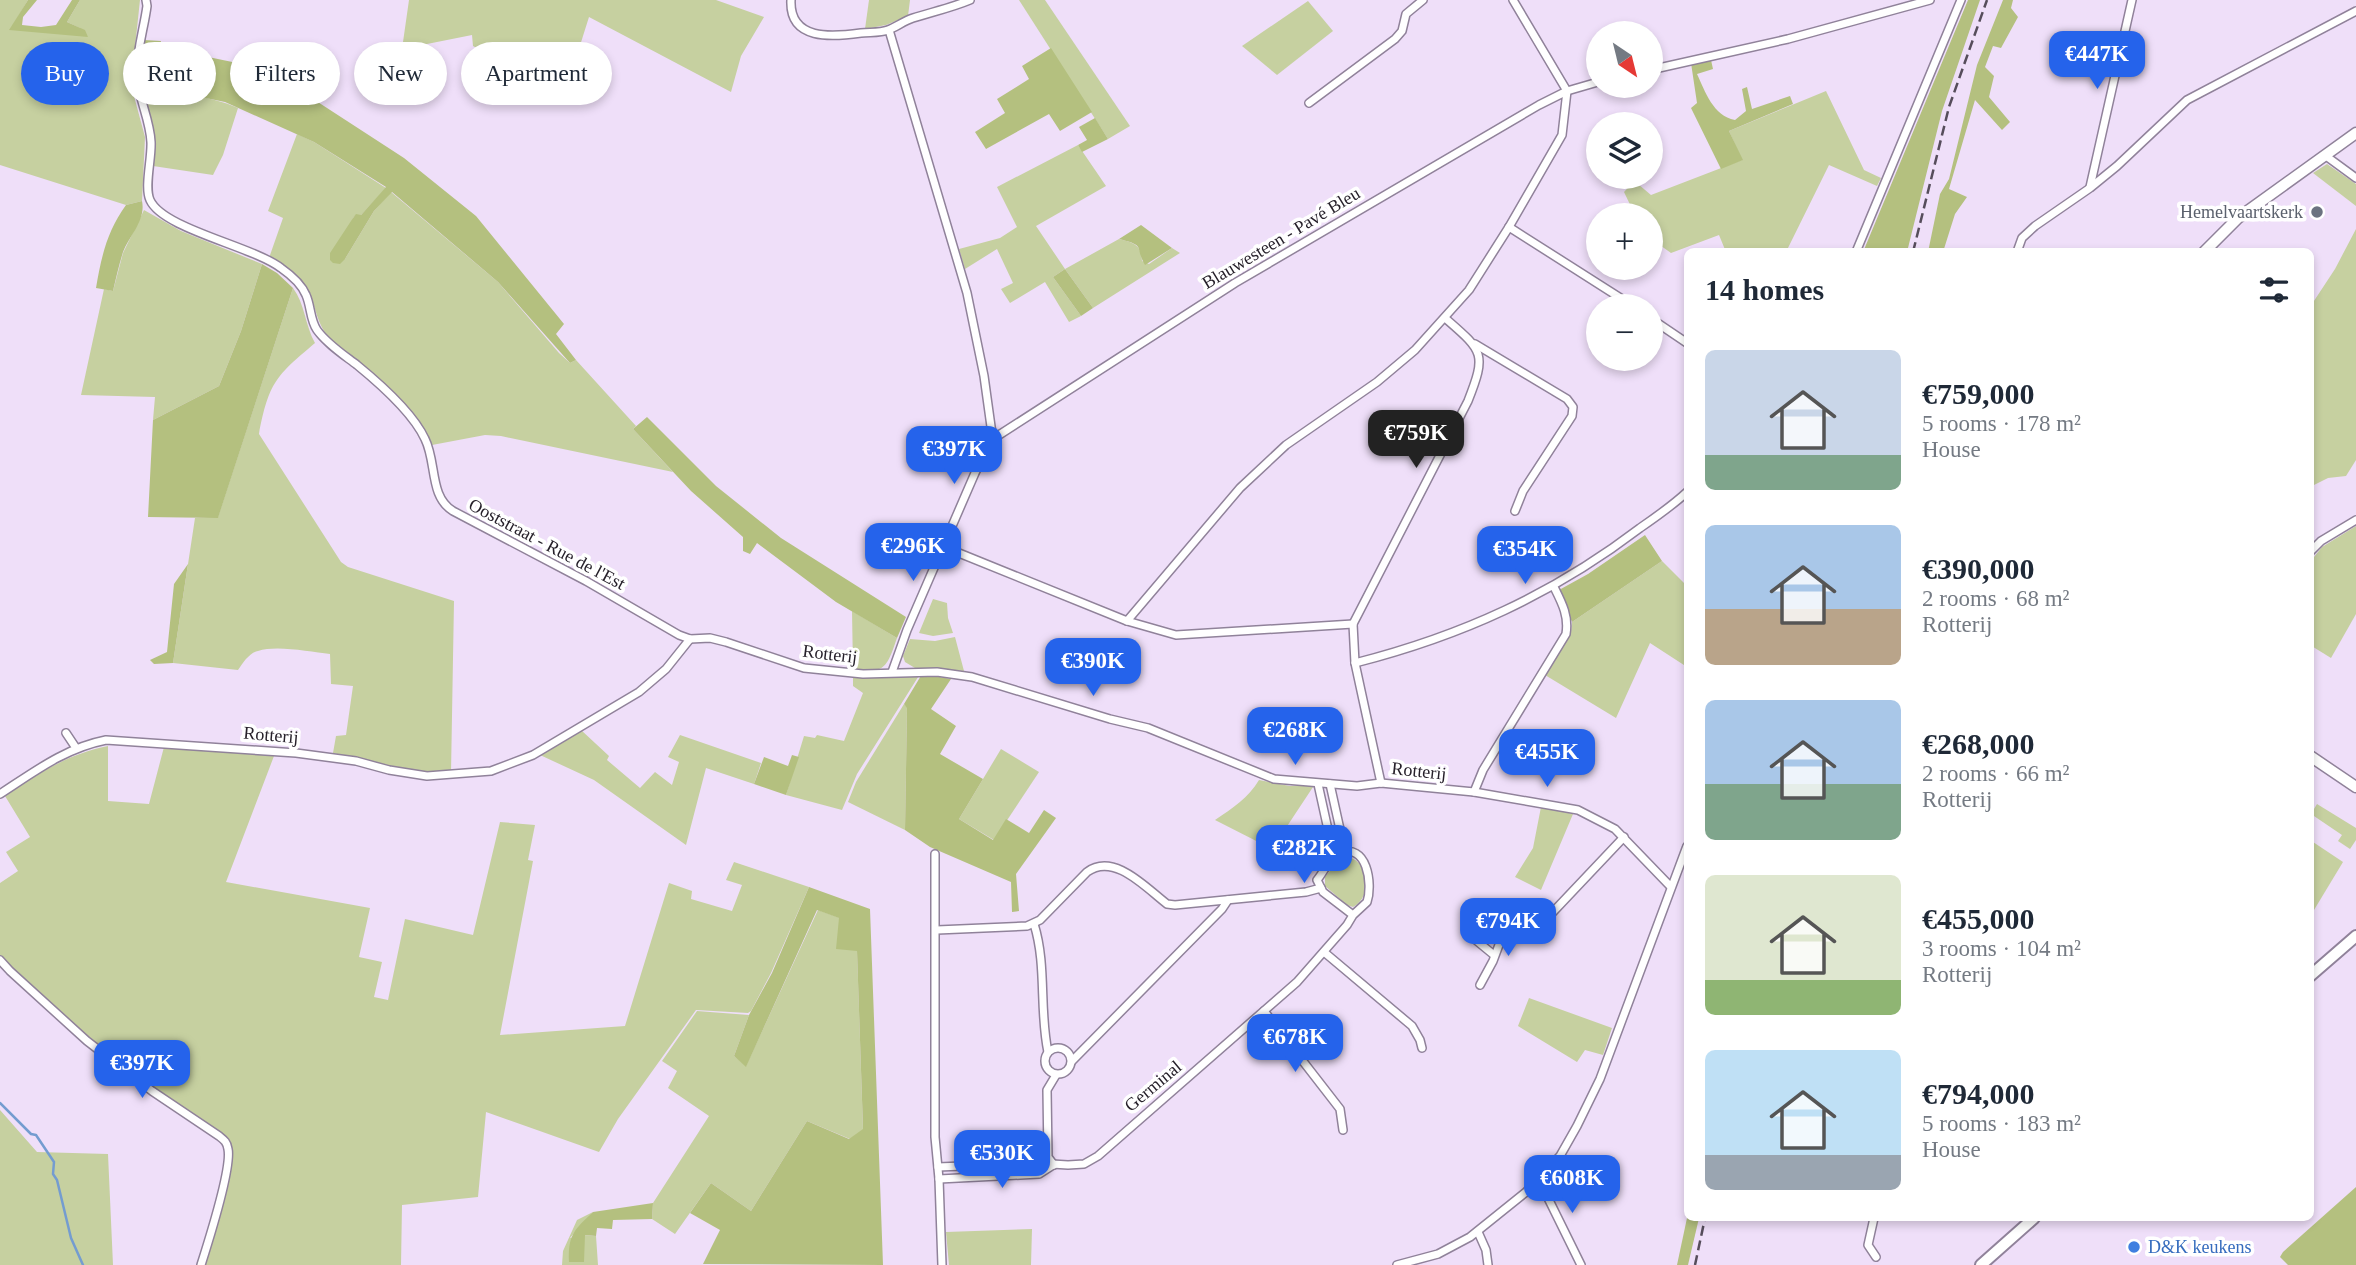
<!DOCTYPE html>
<meta charset="utf-8">
<style>
:root{--surface:#fff;--page:#f2f2f3;--text:#1f2937;--muted:#747a83;--accent:#2563eb}
body{margin:0;font-family:Georgia,serif;background:var(--page);color:var(--text);height:100vh;display:flex;flex-direction:column;font-size:26px;white-space:nowrap}
*{box-sizing:border-box;margin:0}
p{font-size:23px;color:var(--muted)}
.icon{flex:none;width:38px;height:38px;fill:none;stroke:currentColor;stroke-width:2;stroke-linecap:round;stroke-linejoin:round}
.map{position:relative;flex:1;overflow:hidden}
.details{position:absolute;left:1684px;top:248px;width:630px;height:973px;display:flex;flex-direction:column;background:var(--surface);border-radius:10px;box-shadow:0 4px 10px #0003}
.details>*{flex:none}
.guide{position:absolute;left:21px;top:42px;width:665px;height:63px;display:flex;gap:14px}
.needle{width:46px;rotate:145deg}
.buttons{position:absolute;left:1586px;top:21px;display:grid;gap:14px}
.buttons a{display:grid;place-items:center;width:77px;height:77px;border-radius:50%;background:var(--surface);box-shadow:0 4px 10px #0003;font-size:35px}
.price{position:absolute;translate:-50% -60px;padding:0 16px;border-radius:14px;background:var(--accent);color:#fff;font-size:23px;line-height:46px;filter:drop-shadow(0 2px 4px #0008)}
.price::after{content:'';position:absolute;left:50%;top:42px;width:21px;height:16px;margin-left:-10px;background:inherit;clip-path:polygon(0 0,100% 0,50% 100%)}
.price.current{background:#222;color:#fff}
ul{padding:0;list-style:none}
li{display:flex;align-items:center;gap:21px;height:175px;padding:0 21px}
li span{display:grid;place-items:center;flex:none;width:196px;height:140px;border-radius:10px;color:#555}
li>.icon{margin-inline-start:auto}
span .icon{width:84px;height:84px;fill:#fffc;stroke-width:1}
li b{font-size:30px}
h2{display:flex;justify-content:space-between;align-items:center;height:84px;padding:0 21px;font-size:30px}
.chip{padding:0 24px;border-radius:32px;background:var(--surface);box-shadow:0 4px 10px #0003;font-size:24px;line-height:63px}
.chip.current{background:var(--accent);color:#fff}
.map>svg:first-child{display:block}
.green{fill:#c6d0a0}
.forest{fill:#b4c07f}
.lines{fill:none;stroke-linecap:round;stroke-linejoin:round}
.stream{stroke:#749cd0;stroke-width:2.5}
.street-casing{stroke:#90829a;stroke-width:10}
.secondary-casing{stroke:#90829a;stroke-width:13}
.primary-casing{stroke:#90829a;stroke-width:14}
.street{stroke:#fff;stroke-width:7}
.secondary{stroke:#fff;stroke-width:10}
.primary{stroke:#fff;stroke-width:10}
.rail{stroke:#564d5b;stroke-width:2.5;stroke-dasharray:10 5;stroke-linecap:butt}
.worship-dot{fill:#6b7280;stroke:#fff;stroke-width:2.5}
.shop-dot{fill:#3f7fe0;stroke:#fff;stroke-width:2.5}
.labels{text-anchor:middle;dominant-baseline:central;stroke-width:7;stroke-linejoin:round;paint-order:stroke}
.worship-label{font-size:18px;fill:#5b616d;stroke:#fff;text-anchor:end}
.street-label{font-size:18px;fill:#26202a;stroke:#fff}
.shop-label{font-size:18px;fill:#366cbe;stroke:#fff;text-anchor:start}
</style>
<div class="map">
<svg width="2356" height="1265" viewBox="0 0 2356 1265">
<rect width="100%" height="100%" fill="#efdff9"/>
<g class="green">
<polygon points="0,0 28,0 10,30 80,28 67,22 80,0 140,0 131,85 145,137 142,201 126,205 0,165"/>
<polygon points="409,0 716,0 764,17 741,56 731,92 589,17 565,93 473,46 472,35 402,49"/>
<polygon points="869,0 910,0 908,16 886,25 865,29"/>
<polygon points="1019,0 1045,0 1130,126 1108,139"/>
<polygon points="1308,1 1333,31 1277,75 1242,46"/>
<path d="M139,77l8,13c29,2 64,6 91,18l-15,47 -10,20 -60,-9v-29z"/>
<polygon points="1826,91 1864,170 1881,178 1877,186 1829,165 1786,252 1726,252 1719,235 1671,253 1650,238 1650,215 1635,215 1624,192 1638,177 1642,180 1638,184 1651,195 1742,160 1729,131"/>
<path d="M297,134l17,8 72,46 -25,27h-5l-3,3 -8,41 29,-48 17,-19 107,90 61,71 11,10 6,-3 60,66 -3,3 40,43 -172,-36 -16,-1 -53,10c-23,-45 -72,-70 -104,-108 -11,-14 -12,-29 -19,-44 -8,-16 -26,-25 -40,-35l14,-40 -15,-7z"/>
<path d="M1078,145l28,41 -70,40 29,43 54,-30c15,4 22,5 23,22l7,3 23,-16 8,5 -87,55 -28,-39 -12,8 28,39 -12,6 -24,-40 -35,21 -9,-14 12,-6 -16,-34 -32,20 -6,-20 41,-11 17,-11 -20,-40z"/>
<polygon points="2327,164 2356,184 2356,206 2313,173"/>
<polygon points="144,210 181,231 262,264 241,331 219,386 153,420 155,397 81,395 104,289 113,291 123,253"/>
<polygon points="2356,229 2356,460 2346,476 2328,478 2310,487 2310,307 2335,269"/>
<path d="M293,288c12,16 12,37 22,55 -39,33 -46,39 -56,91l82,128 7,5 106,34 -3,172h-34l-84,-20 3,-17 10,-1 7,-49 -22,-2 -1,-30c-20,-2 -53,-9 -72,-3 -9,2 -15,12 -20,19l-65,-7 22,-145 23,-1z"/>
<polygon points="2356,526 2356,614 2331,658 2310,645 2310,562 2322,547"/>
<polygon points="1662,561 1687,586 1687,667 1650,643 1616,718 1545,675 1571,632 1572,622"/>
<polygon points="933,599 947,603 948,618 953,633 933,636 919,633"/>
<path d="M852,611l45,27c-10,28 -11,37 -44,31z"/>
<polygon points="955,637 964,671 915,668 905,662 903,656 910,639 935,641"/>
<polygon points="920,674 857,774 842,810 786,795 804,736 815,738 817,735 844,741 863,693 853,686 853,677"/>
<polygon points="904,704 907,707 905,830 848,802 856,782"/>
<polygon points="581,730 609,756 607,760 640,788 655,772 672,785 679,762 668,757 680,735 761,763 754,784 706,768 686,845 594,780 540,755"/>
<path d="M108,746v55l41,3 15,-57 110,9 -48,126 144,26 -11,49 23,5 -8,35 14,3 17,-81 68,16 27,-113 35,3 -7,35 5,1 -33,174 125,-9 44,-143 23,8 -1,8 41,12 10,-26 -16,-5 8,-18 75,25 -38,86 -20,38 -3,2 -52,-3 -78,109 -19,33 -113,-40 -8,85 -76,8 -1,60h-197l26,-119 -145,-110 -85,-79v-74l18,-12 -12,-19 24,-15 -25,-41c34,-23 63,-42 103,-50z"/>
<polygon points="1001,749 1039,772 994,840 959,819"/>
<path d="M1259,780l31,6 17,-1 6,2 -41,62 -57,-29c18,-12 33,-22 44,-40z"/>
<polygon points="2317,804 2356,828 2356,840 2350,849 2338,841 2342,835 2311,814"/>
<polygon points="1541,807 1573,814 1541,890 1515,877 1533,848"/>
<polygon points="2310,840 2343,862 2314,910 2310,905"/>
<path d="M1341,857c27,-4 34,39 12,50l-6,-2 -22,-19v-9z"/>
<polygon points="818,910 840,918 857,950 863,1130 850,1139 807,1121 751,1211 711,1183 675,1234 652,1219 653,1203 709,1116 668,1088 677,1071 662,1061 697,1011 749,1015 734,1056 746,1066"/>
<polygon points="1529,998 1612,1028 1603,1055 1585,1050 1577,1062 1518,1026"/>
<polygon points="0,1110 37,1152 108,1154 113,1265 0,1265"/>
<polygon points="593,1212 570,1238 584,1235 596,1236 598,1265 562,1265 563,1251 577,1220"/>
<polygon points="1032,1229 1031,1265 949,1265 946,1232"/>
</g>
<g class="forest">
<polygon points="28,0 37,0 23,17 22,25 41,27 56,25 72,0 80,0 67,22 85,30 88,37 9,30"/>
<polygon points="1968,0 1980,0 1942,111 1907,252 1863,252"/>
<polygon points="2003,0 2013,0 2011,8 2018,17 2001,48 1993,46 1985,67 1994,76 1989,97 2010,122 2002,130 1975,100 1949,189 1967,197 1955,214 1943,252 1928,252 1940,194 1949,179 1977,65"/>
<polygon points="144,40 161,41 160,47 242,64 287,82 404,158 476,216 564,324 556,334 576,360 570,363 498,282 392,192 374,211 345,259 340,264 333,263 330,260 330,253 353,218 356,214 361,215 386,187 314,142 225,102 177,92 147,90 142,87 139,77"/>
<polygon points="1051,48 1092,112 1060,131 1049,114 986,149 975,132 1005,113 997,99 1029,79 1022,66"/>
<path d="M1711,60l2,9 -16,5c8,17 16,42 38,46l11,-9 -4,-22 5,-2 5,22 38,-13 3,8 -64,27 14,29 -22,9 -30,-61 6,-5 -6,-40z"/>
<polygon points="1095,118 1108,139 1082,152 1078,145 1087,140 1079,127"/>
<path d="M142,201c4,19 -12,34 -19,51 -4,13 -7,26 -10,39l-17,-3c5,-30 11,-57 30,-83z"/>
<path d="M1141,225l31,23 -27,17c-11,-19 2,-19 -26,-26z"/>
<polygon points="262,264 277,273 293,288 218,518 148,517 153,420 219,386 241,331"/>
<polygon points="1065,269 1093,308 1081,316 1053,277"/>
<polygon points="647,417 716,486 781,538 906,617 897,638 836,602 757,543 750,554 743,551 743,537 691,491 633,429"/>
<polygon points="1645,535 1662,561 1572,622 1559,590 1588,574"/>
<polygon points="188,564 173,663 154,664 150,660 167,652 174,584"/>
<polygon points="922,674 951,679 931,709 956,726 940,754 983,779 959,819 993,840 1006,819 1029,833 1044,810 1056,818 1016,874 1019,911 1012,912 1011,882 930,847 905,830 907,708 904,704"/>
<polygon points="792,755 799,757 786,795 754,784 764,757 788,766"/>
<polygon points="809,887 870,909 883,1265 703,1264 720,1230 690,1213 711,1183 751,1211 807,1121 849,1139 863,1129 857,951 836,949 839,918 817,910 746,1067 734,1056 749,1015 772,973"/>
<polygon points="2356,1187 2356,1265 2288,1265 2280,1257 2283,1252"/>
<path d="M653,1203l-1,16 -39,1 -1,9 -15,-1 -1,8 -11,-1 -1,27h-15c-1,-27 5,-32 24,-50z"/>
<polygon points="1687,1218 1699,1218 1688,1265 1677,1265"/>
</g>
<g class="lines">
<polyline class="stream" points="0,1103 31,1134 36,1135 54,1162 53,1174 57,1180 71,1238 83,1265"/>
<g class="street-casing">
<g id="street">
<path d="M146,0l1,6c-3,23 -11,46 -10,69 1,23 13,44 14,67 1,16 -7,45 -1,58 13,29 102,46 131,68 10,7 20,15 25,27 5,11 4,25 11,35 10,14 27,25 40,35 22,18 56,48 68,74 12,24 4,57 28,72l133,70 93,54 11,4 20,-1 16,4 78,26 59,6 74,-2 35,5 138,42 38,9 126,51 83,7 24,-3 93,9 104,18 37,19 56,58"/>
<path d="M791,0c-2,41 41,37 70,33 9,-1 19,0 27,-3 8,-3 16,-9 25,-12 19,-6 38,-10 57,-18"/>
<polyline points="1513,0 1567,91"/>
<polyline points="889,30 967,293 984,376 993,441"/>
<polyline points="1650,70 1788,39 1930,0"/>
<polyline points="1309,103 1395,39 1402,31 1406,14 1423,0"/>
<polyline points="2326,156 2356,178"/>
<polyline points="2090,187 2132,0"/>
<polyline points="1509,227 1633,306"/>
<polyline points="1856,252 1961,0"/>
<polyline points="2017,252 2022,238 2035,226 2090,188 2117,166 2187,100 2356,11"/>
<polyline points="1650,318 1687,343"/>
<polyline points="1475,344 1567,399 1573,407 1572,416 1523,491 1515,511"/>
<polyline points="944,547 1127,621 1176,635 1353,624"/>
<polyline points="2310,552 2321,541 2356,520"/>
<polyline points="1127,621 1240,488 1286,445 1377,382 1415,350 1469,290 1509,227 1562,135 1567,91"/>
<path d="M1355,663c106,-27 197,-68 285,-135 16,-11 33,-23 47,-36"/>
<polyline points="892,672 907,630 975,473 986,450 999,435 1235,283 1539,105 1567,91 1598,82"/>
<polyline points="66,733 76,748"/>
<path d="M1381,783l-26,-120 -2,-39 115,-223c19,-48 15,-50 -23,-83"/>
<polyline points="1318,784 1334,857"/>
<polyline points="1330,784 1345,852"/>
<path d="M1474,792l9,-22 83,-136c3,-18 -4,-31 -12,-47"/>
<path d="M0,794c34,-22 65,-46 106,-54l190,13 60,8 33,9 38,6 64,-5 42,-16 106,-63 27,-23 24,-30"/>
<polyline points="935,854 935,1137 939,1179 942,1265"/>
<path d="M1034,924c13,41 5,86 14,128"/>
<path d="M937,930l90,-4 13,-6 47,-48c27,-20 59,16 80,32l8,1 131,-13 15,-4"/>
<polyline points="1324,952 1412,1026 1420,1040 1422,1048"/>
<path d="M1494,955l-28,-23c0,-11 6,-22 16,-27l53,26 89,-94"/>
<path d="M0,960l10,11 77,70 65,50 67,45c5,4 8,6 9,13 4,19 -20,94 -27,116"/>
<polyline points="1480,985 1493,961 1509,918"/>
<polyline points="1264,1011 1340,1109 1343,1130"/>
<circle cx="1058" cy="1061" r="13"/>
<polyline points="1072,1061 1222,909 1228,900"/>
<polyline points="1054,1165 1048,1157 1047,1090 1056,1075"/>
<path d="M938,1167l98,-4 32,2 16,-1 14,-8 199,-174 50,-57 6,-10 14,-13c6,-18 0,-61 -28,-48 -10,4 -15,18 -22,26l6,12 30,23"/>
<polyline points="939,1179 1039,1174 1053,1165"/>
<polyline points="1536,1183 1547,1196 1581,1265"/>
<polyline points="1874,1218 1868,1245 1876,1257"/>
<polyline points="1478,1232 1486,1250 1488,1265"/>
<polyline points="1397,1265 1438,1254 1470,1237 1526,1192 1560,1156 1577,1126 1600,1079 1687,846"/>
</g>
</g>
<g class="secondary-casing">
<g id="secondary">
<polyline points="2204,252 2238,218 2356,133"/>
<polyline points="2310,756 2356,787"/>
</g>
</g>
<g class="primary-casing">
<g id="primary">
<polyline points="2310,976 2356,936"/>
<polyline points="1981,1265 2034,1218"/>
</g>
</g>
<use href="#street" class="street"/>
<use href="#secondary" class="secondary"/>
<use href="#primary" class="primary"/>
<g class="rail">
<polyline points="1913,252 1949,107 1987,0"/>
<polyline points="1695,1265 1705,1218"/>
</g>
</g>
<circle class="worship-dot" cx="2317" cy="212" r="7"/>
<circle class="shop-dot" cx="2134" cy="1247" r="7"/>
<g class="labels">
<g class="worship-label">
<text x="2303" y="212">Hemelvaartskerk</text>
</g>
<g class="street-label">
<text transform="translate(1281 238) rotate(-31)">Blauwesteen - Pavé Bleu</text>
<text transform="translate(547 544) rotate(28)">Ooststraat - Rue de l'Est</text>
<text transform="translate(830 654) rotate(7)">Rotterij</text>
<text transform="translate(271 735) rotate(5)">Rotterij</text>
<text transform="translate(1419 771) rotate(6)">Rotterij</text>
<text transform="translate(1153 1086) rotate(-40)">Germinal</text>
</g>
<g class="shop-label">
<text x="2148" y="1247">D&amp;K keukens</text>
</g>
</g>
</svg>
<div class="buttons">
<a><svg class="needle" viewBox="-14 -14 28 28"><path d="M0-13l5 13h-10z" fill="#e53935"/><path d="M0 13l5-13h-10z" fill="#747a83"/></svg></a>
<a><svg class="icon" aria-label="layers" viewBox="0 0 24 24"><path d="M12 4l9 5-9 5-9-5zM3 14l9 5 9-5"/></svg></a>
<a>+</a>
<a>−</a>
</div>
<b class="price" style="left:2097px;top:91px">€447K</b>
<b class="price current" style="left:1416px;top:470px">€759K</b>
<b class="price" style="left:954px;top:486px">€397K</b>
<b class="price" style="left:913px;top:583px">€296K</b>
<b class="price" style="left:1525px;top:586px">€354K</b>
<b class="price" style="left:1093px;top:698px">€390K</b>
<b class="price" style="left:1295px;top:767px">€268K</b>
<b class="price" style="left:1547px;top:789px">€455K</b>
<b class="price" style="left:1304px;top:885px">€282K</b>
<b class="price" style="left:1508px;top:958px">€794K</b>
<b class="price" style="left:1295px;top:1074px">€678K</b>
<b class="price" style="left:142px;top:1100px">€397K</b>
<b class="price" style="left:1002px;top:1190px">€530K</b>
<b class="price" style="left:1572px;top:1215px">€608K</b>
<div class="guide">
<a class="chip current">Buy</a>
<a class="chip">Rent</a>
<a class="chip">Filters</a>
<a class="chip">New</a>
<a class="chip">Apartment</a>
</div>
<section class="details">
<h2>14 homes<svg class="icon" aria-label="filters" viewBox="0 0 24 24"><path d="M4 7h16M4 17h16"/><circle cx="9" cy="7" r="2"/><circle cx="15" cy="17" r="2"/></svg></h2>
<ul>
<li><span style="background:linear-gradient(#c9d6e8 75%,#7fa58c 0)"><svg class="icon" aria-label="home" viewBox="0 0 24 24"><path d="M3 11l9-7 9 7M6 9v11h12V9"/></svg></span><div><b>€759,000</b><p>5 rooms · 178 m²</p><p>House</p></div></li>
<li><span style="background:linear-gradient(#a9c7e8 60%,#b9a48a 0)"><svg class="icon" aria-label="home" viewBox="0 0 24 24"><path d="M3 11l9-7 9 7M6 9v11h12V9"/></svg></span><div><b>€390,000</b><p>2 rooms · 68 m²</p><p>Rotterij</p></div></li>
<li><span style="background:linear-gradient(#a9c7e8 60%,#7fa58c 0)"><svg class="icon" aria-label="home" viewBox="0 0 24 24"><path d="M3 11l9-7 9 7M6 9v11h12V9"/></svg></span><div><b>€268,000</b><p>2 rooms · 66 m²</p><p>Rotterij</p></div></li>
<li><span style="background:linear-gradient(#dfe7d0 75%,#8fb573 0)"><svg class="icon" aria-label="home" viewBox="0 0 24 24"><path d="M3 11l9-7 9 7M6 9v11h12V9"/></svg></span><div><b>€455,000</b><p>3 rooms · 104 m²</p><p>Rotterij</p></div></li>
<li><span style="background:linear-gradient(#bfe0f5 75%,#9aa5b1 0)"><svg class="icon" aria-label="home" viewBox="0 0 24 24"><path d="M3 11l9-7 9 7M6 9v11h12V9"/></svg></span><div><b>€794,000</b><p>5 rooms · 183 m²</p><p>House</p></div></li>
</ul>
</section>
</div>
